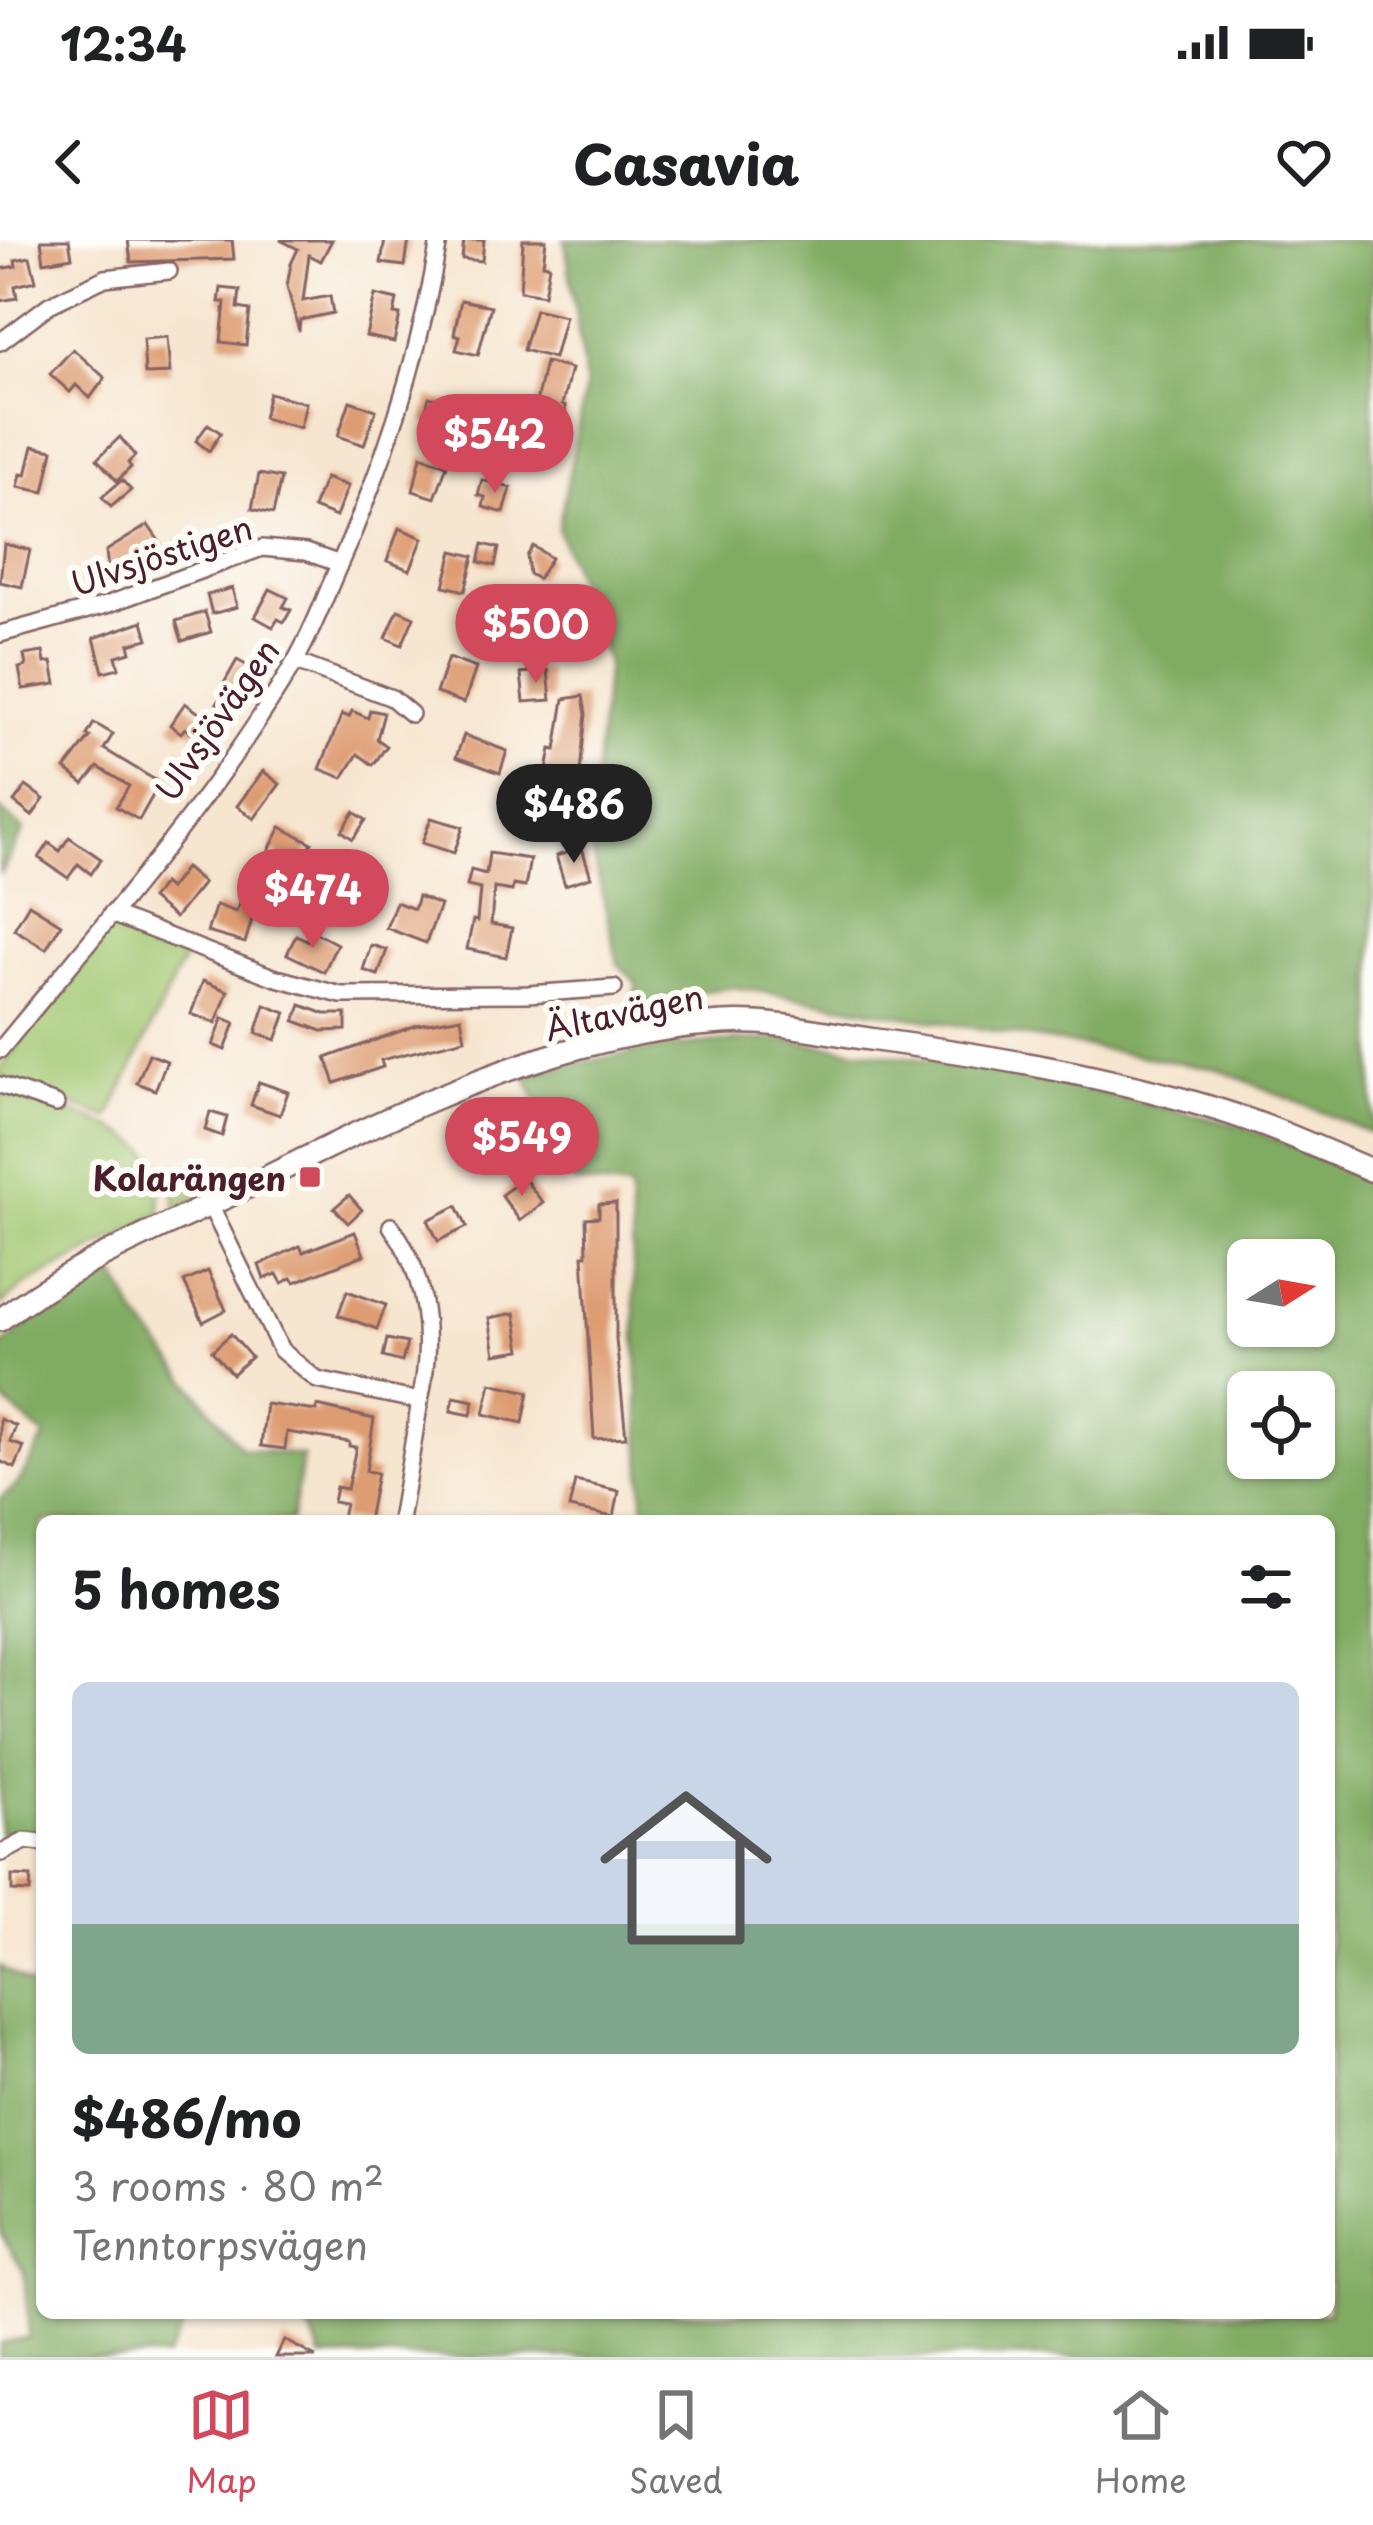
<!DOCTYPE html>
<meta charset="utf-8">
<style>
:root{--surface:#fff;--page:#f6f6f6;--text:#202124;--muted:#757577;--line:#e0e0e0;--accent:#d1495b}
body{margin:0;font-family:"Playpen Sans",sans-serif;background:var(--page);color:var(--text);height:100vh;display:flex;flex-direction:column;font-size:45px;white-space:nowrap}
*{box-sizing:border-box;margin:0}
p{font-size:39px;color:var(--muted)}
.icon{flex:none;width:66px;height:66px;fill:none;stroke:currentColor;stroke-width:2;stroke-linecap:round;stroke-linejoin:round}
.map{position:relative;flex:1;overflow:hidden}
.drawer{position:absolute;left:36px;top:1275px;width:1299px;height:804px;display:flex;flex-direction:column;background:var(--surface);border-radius:18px;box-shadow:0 3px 9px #0004}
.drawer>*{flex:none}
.needle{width:78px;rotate:79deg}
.tools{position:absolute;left:1227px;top:999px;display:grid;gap:24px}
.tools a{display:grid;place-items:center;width:108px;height:108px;border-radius:18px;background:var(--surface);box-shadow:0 3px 9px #0004;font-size:60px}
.price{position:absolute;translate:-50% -102px;padding:0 27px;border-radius:42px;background:var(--accent);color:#fff;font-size:39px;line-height:78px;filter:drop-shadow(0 3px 6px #0008)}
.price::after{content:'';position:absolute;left:50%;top:72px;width:36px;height:27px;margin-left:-18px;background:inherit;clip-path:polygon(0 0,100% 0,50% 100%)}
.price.active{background:#222;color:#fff}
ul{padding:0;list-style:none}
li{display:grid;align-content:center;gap:24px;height:636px;padding:0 36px}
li+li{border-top:3px solid var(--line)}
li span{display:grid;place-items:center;height:372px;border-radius:18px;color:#555}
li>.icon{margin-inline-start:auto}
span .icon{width:216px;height:216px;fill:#fffc;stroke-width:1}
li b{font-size:51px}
h2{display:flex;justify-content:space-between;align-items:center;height:144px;padding:0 36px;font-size:51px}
.status{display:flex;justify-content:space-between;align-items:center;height:84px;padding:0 60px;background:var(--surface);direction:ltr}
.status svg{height:33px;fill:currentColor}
header{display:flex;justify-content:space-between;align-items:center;height:156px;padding:0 36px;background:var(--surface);font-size:54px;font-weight:800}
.dock{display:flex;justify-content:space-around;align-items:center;height:168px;border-top:3px solid var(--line);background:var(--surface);font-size:33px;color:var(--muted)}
.dock a{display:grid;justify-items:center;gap:6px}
.dock .active{color:var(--accent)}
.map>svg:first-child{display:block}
.green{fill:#a1c670;stroke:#76724e;stroke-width:3}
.forest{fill:#80ab62;stroke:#656546;stroke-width:3;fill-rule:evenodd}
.building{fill:#de9c72}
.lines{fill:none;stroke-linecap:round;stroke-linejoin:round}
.street-casing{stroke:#866464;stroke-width:20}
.secondary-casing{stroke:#866464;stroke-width:26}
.street{stroke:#fff;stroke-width:15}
.secondary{stroke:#fff;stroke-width:21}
.poi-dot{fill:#d1495b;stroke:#fdfcf7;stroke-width:4.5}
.labels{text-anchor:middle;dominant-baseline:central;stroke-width:12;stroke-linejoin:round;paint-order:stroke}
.street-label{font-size:33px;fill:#4a1f2b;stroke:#fdfcf7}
.poi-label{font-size:33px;font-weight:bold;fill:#4a1f2b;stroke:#fdfcf7;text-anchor:end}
</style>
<div class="status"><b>12:34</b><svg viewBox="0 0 49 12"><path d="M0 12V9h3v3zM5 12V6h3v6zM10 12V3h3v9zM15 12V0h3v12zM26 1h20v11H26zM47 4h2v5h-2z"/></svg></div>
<header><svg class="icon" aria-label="back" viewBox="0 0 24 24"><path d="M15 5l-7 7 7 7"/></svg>Casavia<svg class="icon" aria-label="heart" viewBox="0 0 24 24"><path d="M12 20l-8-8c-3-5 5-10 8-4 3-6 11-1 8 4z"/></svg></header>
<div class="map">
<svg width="1373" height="2117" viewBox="0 0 1373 2117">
<rect width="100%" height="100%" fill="#fdfcf7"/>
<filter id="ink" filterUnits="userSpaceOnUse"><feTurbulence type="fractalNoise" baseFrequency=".00833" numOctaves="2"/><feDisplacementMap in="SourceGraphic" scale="24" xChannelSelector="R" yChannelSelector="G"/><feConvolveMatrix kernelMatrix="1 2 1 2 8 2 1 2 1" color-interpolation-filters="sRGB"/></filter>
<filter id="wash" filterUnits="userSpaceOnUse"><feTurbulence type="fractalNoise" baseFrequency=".004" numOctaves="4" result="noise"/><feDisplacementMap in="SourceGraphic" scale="48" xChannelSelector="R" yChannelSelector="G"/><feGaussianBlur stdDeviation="2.7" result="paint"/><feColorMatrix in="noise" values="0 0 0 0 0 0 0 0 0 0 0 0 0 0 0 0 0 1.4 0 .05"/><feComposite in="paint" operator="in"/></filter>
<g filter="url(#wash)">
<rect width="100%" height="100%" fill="#f6e5cf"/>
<g class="green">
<polygon points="110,686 186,713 109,878 2,838 0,828"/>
<path d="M0,852c52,17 139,29 166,83l-6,19 1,20 -137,72 -24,20z"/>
<polygon points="238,938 176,967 174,952 179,942"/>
</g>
<g class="forest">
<polygon points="565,0 1373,0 1373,894 1218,829 733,747 691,753 630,769 637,744 618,723 589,595 607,424 558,290 586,146"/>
<polygon points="0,570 24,590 0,635"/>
<path d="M779,799l246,35 217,52 131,52v1179h-1053l1,-5 -21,-39h1029v-792h-685l-14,-332 -57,-7 -48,-107c89,-21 162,-34 254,-36zM1248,1020h66v66h-66zM1248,1152h66v66h-66z"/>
<polygon points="116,1035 136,1075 241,1208 303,1216 291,1281 42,1281 40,1590 0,1594 0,1258 17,1245 45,1196 0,1158 0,1108 32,1081"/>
<polygon points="0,1726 42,1753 42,2073 189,2073 166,2117 0,2117 0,2103 29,2097 24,2031 0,1992"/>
</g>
<g id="blocks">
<g class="building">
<polygon points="41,0 69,0 72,17 44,22"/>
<polygon points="128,0 232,0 234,19 131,22"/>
<polygon points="280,0 332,0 321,21 309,15 303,61 330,56 333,73 300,80 299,91 287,46 291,24 298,9"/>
<polygon points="385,0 409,0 405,26 381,23"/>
<polygon points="464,0 484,0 482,21 462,19"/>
<polygon points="523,0 546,0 543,24 549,25 544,55 520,51"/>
<polygon points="30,17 36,41 15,46 17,58 0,61 0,29 16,26 15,20"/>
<polygon points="221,48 240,50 238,68 250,70 246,105 221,102 225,62 219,62"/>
<polygon points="375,55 397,60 394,74 400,75 394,102 366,96"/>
<polygon points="461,60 491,66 478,115 456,110 460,96 454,94"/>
<polygon points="535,69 565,76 554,118 523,110"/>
<polygon points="167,97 170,133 145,134 143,99"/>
<polygon points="73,109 105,138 90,158 76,145 70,152 50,134"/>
<polygon points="545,122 571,129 562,165 565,166 566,178 560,205 545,202 544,207 538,206 536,219 511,213 514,200 527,203"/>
<polygon points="269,153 306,163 300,188 263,178"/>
<polygon points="429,157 470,167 465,191 423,182"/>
<polygon points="350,161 376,170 364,205 338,196"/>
<polygon points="208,184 221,193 209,211 196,201"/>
<polygon points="120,197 135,216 128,223 131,227 117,241 97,219"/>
<polygon points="33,206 53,210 44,252 18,247 21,234 26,235"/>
<polygon points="421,216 447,225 435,258 413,251"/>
<polygon points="259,234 281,238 273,274 252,269"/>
<polygon points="325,238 348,246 336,277 313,268"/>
<polygon points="122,240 131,250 111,267 102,257"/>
<polygon points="482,240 511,248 504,273 483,267 485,257 478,255"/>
<polygon points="148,285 163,307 134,328 108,330 106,311"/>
<polygon points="399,288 423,298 410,330 387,321"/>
<polygon points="4,304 30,310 22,347 0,342"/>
<polygon points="483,304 499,308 495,326 479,322"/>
<polygon points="533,306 551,318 538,339 529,334 527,316"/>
<polygon points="453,311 474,316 465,351 444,346"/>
<polygon points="232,348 237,367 212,374 207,355"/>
<polygon points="270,349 288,358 283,367 291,370 284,382 278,379 273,387 255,377"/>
<polygon points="398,370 414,377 402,405 386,398"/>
<polygon points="205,372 211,392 182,401 176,381"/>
<polygon points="143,381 148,399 129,404 131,412 116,416 119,428 103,432 94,398"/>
<polygon points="534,383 574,390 575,403 537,407"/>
<polygon points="43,412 45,423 52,422 56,444 23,449 19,428 26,426 24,415"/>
<polygon points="448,418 476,428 464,463 436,453"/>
<polygon points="237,420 253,429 239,454 223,445"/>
<polygon points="548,430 551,460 524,462 521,433"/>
<polygon points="227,452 241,464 231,475 217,463"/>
<polygon points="583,456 586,474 579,542 546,536 551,509 556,510 564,459"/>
<polygon points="185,463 206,478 193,494 185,488 181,493 170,485"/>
<polygon points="370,470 384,473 377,499 387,506 373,525 358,514 343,538 320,529 342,474 349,477 352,471 368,478"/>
<polygon points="94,483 113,494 104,509 160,543 139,580 116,567 129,546 98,527 84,544 65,529 90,497 87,495"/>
<polygon points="464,495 507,511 500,533 456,517"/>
<polygon points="263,531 280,544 254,579 237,566"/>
<polygon points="26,546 44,559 32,576 14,562"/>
<polygon points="354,572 366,580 353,599 342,591"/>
<polygon points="431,578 463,587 454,613 422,603"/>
<polygon points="281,587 312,603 299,627 269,610"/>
<polygon points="69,597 101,619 91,634 78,624 68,638 39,618 49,603 60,611"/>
<polygon points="582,608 591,637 565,645 556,616"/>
<polygon points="489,613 530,619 525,647 513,645 512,651 494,648 491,684 512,688 506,717 467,709 473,680 477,681 480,649 467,646 471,630 486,634"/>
<polygon points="354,622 376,631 370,647 347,637"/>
<polygon points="185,628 203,643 175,678 151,659 163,644 169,649"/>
<polygon points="418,656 440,665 426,703 386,688 396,662 414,669"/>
<polygon points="240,661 256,666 245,703 207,692 216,665 236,672"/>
<polygon points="29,664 61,684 46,709 14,689"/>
<polygon points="314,692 337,704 324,732 287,714 296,695 309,701"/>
<polygon points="371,705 387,710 378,735 363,730"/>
<polygon points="203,741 228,751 216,783 191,774"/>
<polygon points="265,765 286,773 276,800 256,793"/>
<polygon points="301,765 325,774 346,774 346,790 322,791 295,781"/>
<polygon points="461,777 465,799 381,820 383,827 335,843 326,818 417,785"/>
<polygon points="223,778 235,783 225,810 213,805"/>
<polygon points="149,814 167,821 155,850 137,843"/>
<polygon points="259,842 288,852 280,875 251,865"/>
<polygon points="210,872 227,877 222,896 205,890"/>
<polygon points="524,938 543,963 520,981 501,955"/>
<polygon points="349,955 362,970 348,983 334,968"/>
<polygon points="616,963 616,1100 626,1197 594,1199 583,1015 587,1015 586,978 599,977 599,964"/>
<polygon points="457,966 467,987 438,1001 428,980"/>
<polygon points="355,992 364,1015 295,1042 292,1038 282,1043 277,1034 264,1039 259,1025 300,1006 303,1012"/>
<polygon points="208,1031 226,1070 203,1082 184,1042"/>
<polygon points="347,1051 386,1065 377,1089 338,1075"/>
<polygon points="515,1073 521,1110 495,1114 489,1078"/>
<polygon points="231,1094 251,1117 232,1134 212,1111"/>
<polygon points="387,1099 407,1103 402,1122 383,1117"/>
<polygon points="491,1143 529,1152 523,1183 484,1174"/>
<polygon points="454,1157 474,1161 471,1175 451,1171"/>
<polygon points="266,1164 317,1171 317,1166 374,1179 366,1231 377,1233 368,1281 341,1281 345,1264 333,1262 336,1247 347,1249 356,1207 349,1206 349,1202 287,1192 285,1209 261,1206"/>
<polygon points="0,1179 16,1186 10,1202 24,1207 15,1228 2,1222 0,1225"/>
<polygon points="575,1241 619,1251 614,1277 569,1268"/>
<polygon points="12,1636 31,1637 30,1652 12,1651"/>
<polygon points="284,2100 316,2117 276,2117"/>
</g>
</g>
</g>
<g filter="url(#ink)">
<use href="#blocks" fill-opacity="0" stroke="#866464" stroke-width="3"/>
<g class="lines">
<g class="street-casing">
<g id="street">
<polyline points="0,102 49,65 105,38 169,31"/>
<polyline points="0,394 106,365 262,308 306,312 340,324"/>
<polyline points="296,422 392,458 411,474"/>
<polyline points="111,674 273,737 341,755 528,754 614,748"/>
<path d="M0,810c100,-122 214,-251 294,-387 17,-28 29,-61 42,-91 49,-108 84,-215 103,-332"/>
<polyline points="0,845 56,864"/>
<polyline points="210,965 281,1110 317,1140 420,1161 400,1281"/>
<path d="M391,986c37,50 42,116 29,175"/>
<polyline points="2,1613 25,1601 42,1603"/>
</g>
</g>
<g class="secondary-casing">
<path id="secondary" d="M0,1080c77,-60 169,-94 255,-137 145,-72 304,-151 468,-160 51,-3 103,10 153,17 116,16 234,36 346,71 51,16 101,39 151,60"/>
</g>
<use href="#street" class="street"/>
<use href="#secondary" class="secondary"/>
</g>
</g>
<rect class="poi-dot" x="298" y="925" width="24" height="24" rx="6"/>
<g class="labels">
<g class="street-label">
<text transform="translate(161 314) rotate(-18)">Ulvsjöstigen</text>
<text transform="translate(216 479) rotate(-55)">Ulvsjövägen</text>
<text transform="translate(624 771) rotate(-12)">Ältavägen</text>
</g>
<g class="poi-label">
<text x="286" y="937">Kolarängen</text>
</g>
</g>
</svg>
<div class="tools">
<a><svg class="needle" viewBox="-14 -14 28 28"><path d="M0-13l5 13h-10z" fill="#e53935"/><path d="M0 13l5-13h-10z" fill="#757577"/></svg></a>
<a><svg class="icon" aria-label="locate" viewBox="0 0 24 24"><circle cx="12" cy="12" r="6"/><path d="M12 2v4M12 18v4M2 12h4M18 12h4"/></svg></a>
</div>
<b class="price" style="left:495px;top:256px">$542</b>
<b class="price" style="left:536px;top:446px">$500</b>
<b class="price active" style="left:574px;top:626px">$486</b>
<b class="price" style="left:313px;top:711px">$474</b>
<b class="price" style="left:522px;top:959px">$549</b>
<section class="drawer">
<h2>5 homes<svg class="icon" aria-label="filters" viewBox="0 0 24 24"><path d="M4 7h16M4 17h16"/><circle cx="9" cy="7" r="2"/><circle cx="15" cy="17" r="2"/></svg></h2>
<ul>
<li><span style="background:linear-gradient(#c9d6e8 65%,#7fa58c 0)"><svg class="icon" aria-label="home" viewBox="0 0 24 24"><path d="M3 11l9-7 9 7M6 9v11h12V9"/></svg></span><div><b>$486/mo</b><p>3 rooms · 80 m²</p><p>Tenntorpsvägen</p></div></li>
</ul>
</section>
</div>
<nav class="dock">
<a class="active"><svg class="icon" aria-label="map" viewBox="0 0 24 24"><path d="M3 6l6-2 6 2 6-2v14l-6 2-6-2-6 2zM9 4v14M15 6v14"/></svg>Map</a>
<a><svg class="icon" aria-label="saved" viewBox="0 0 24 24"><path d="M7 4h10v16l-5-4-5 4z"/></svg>Saved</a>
<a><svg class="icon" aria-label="home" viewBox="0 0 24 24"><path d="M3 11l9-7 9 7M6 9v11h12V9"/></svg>Home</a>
</nav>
